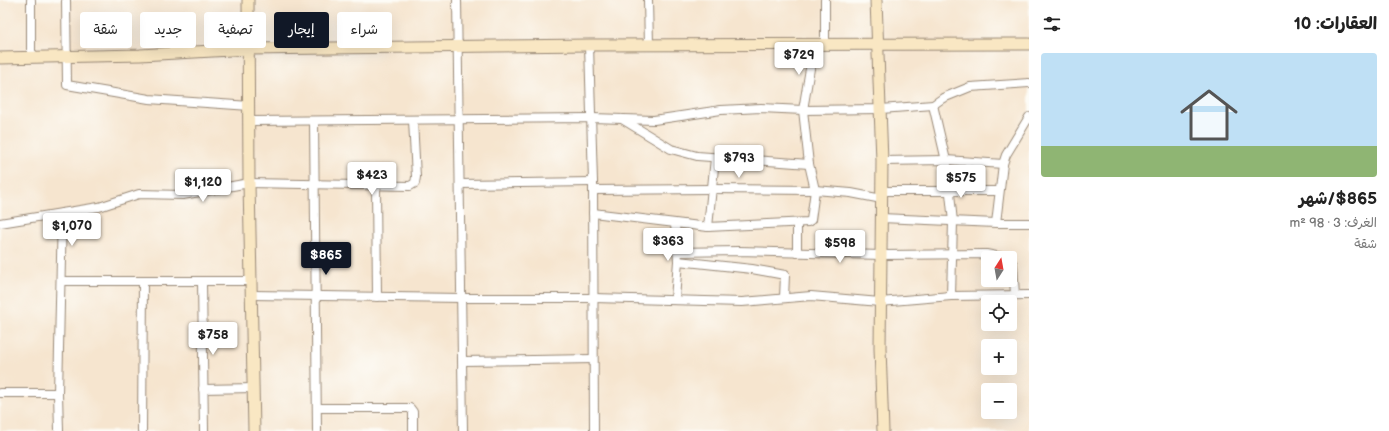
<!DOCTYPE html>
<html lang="ar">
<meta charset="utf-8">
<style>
:root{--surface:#fff;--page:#f6f6f6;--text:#222;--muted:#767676;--accent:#111827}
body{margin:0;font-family:"Balsamiq Sans","Playpen Sans Arabic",sans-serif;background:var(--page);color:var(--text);direction:rtl;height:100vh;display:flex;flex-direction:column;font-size:15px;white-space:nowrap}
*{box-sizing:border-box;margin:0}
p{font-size:13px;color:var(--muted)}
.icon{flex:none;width:22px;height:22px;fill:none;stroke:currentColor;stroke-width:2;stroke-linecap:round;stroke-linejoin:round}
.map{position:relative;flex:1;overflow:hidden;direction:ltr}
.sheet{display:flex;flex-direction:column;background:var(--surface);width:360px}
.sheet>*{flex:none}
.top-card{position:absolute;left:12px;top:12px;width:380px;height:36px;direction:rtl;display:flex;gap:8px}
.needle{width:26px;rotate:11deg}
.tools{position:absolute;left:981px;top:251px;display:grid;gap:8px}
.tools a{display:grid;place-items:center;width:36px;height:36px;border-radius:4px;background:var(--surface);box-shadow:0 4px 16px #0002;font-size:20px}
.price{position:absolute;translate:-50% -34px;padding:0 9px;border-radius:4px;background:#fff;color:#222;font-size:13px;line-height:26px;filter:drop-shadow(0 1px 2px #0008)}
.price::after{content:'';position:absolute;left:50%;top:24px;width:12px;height:9px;margin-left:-6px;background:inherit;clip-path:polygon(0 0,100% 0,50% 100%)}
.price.selected{background:var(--accent);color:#fff}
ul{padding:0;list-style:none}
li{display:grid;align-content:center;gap:8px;height:212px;padding:0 12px}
li span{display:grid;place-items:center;height:124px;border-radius:4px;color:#555}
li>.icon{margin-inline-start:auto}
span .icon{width:72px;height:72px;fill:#fffc;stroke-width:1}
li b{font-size:17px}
h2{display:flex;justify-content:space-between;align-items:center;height:48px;padding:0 12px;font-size:17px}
.pill{padding:0 14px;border-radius:4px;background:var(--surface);box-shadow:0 4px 16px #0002;font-size:14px;line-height:36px}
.pill.selected{background:var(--accent);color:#fff}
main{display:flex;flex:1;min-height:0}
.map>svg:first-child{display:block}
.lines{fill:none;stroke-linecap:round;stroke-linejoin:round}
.street-casing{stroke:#988876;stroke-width:10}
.secondary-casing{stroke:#988876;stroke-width:13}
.street{stroke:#fff;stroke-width:8}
.secondary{stroke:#f9e7c3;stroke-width:11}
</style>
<main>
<section class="sheet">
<h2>العقارات: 10<svg class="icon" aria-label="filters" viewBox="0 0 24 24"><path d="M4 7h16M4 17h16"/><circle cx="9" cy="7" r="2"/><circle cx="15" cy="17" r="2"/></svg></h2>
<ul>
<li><span style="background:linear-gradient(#bfe0f5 75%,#8fb573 0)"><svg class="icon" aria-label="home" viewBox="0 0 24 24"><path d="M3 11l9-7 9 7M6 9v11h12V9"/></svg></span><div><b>$865/شهر</b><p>الغرف: 3 · 98 m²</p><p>شقة</p></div></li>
</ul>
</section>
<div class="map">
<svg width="1029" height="431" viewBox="0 0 1029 431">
<rect width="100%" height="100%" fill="#fdfcf7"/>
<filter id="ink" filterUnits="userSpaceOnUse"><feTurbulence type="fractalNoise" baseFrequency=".025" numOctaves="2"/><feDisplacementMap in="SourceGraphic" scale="8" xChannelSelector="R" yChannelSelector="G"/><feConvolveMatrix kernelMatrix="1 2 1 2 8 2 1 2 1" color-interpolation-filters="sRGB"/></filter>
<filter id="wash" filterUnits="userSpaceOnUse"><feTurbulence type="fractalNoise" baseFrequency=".012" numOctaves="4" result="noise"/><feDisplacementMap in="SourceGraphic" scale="16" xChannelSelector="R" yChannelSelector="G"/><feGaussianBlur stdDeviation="0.9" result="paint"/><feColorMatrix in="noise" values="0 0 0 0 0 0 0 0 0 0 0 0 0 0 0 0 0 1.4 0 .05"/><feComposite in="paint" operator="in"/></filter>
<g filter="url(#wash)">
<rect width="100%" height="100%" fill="#f6e5cf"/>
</g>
<g filter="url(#ink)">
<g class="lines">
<g class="street-casing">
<g id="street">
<polyline points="31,0 31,52 37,58"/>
<polyline points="66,0 67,85 149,99 250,106"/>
<polyline points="457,0 463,431"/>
<polyline points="648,0 649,45"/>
<polyline points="589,45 593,182 594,431"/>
<polyline points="825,45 825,0"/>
<polyline points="933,105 947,165 953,222 951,296"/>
<polyline points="622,119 671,149 697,156 809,164"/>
<polyline points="250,121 592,118 654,120 721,110 761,108 803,110 881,109 933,105 943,98 970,87 1029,83"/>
<polyline points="314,121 317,431"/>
<polyline points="882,161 946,160 1003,164"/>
<polyline points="460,184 593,182"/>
<polyline points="376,186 377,297"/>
<polyline points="593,190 711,189 815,190 851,193 882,199"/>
<polyline points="882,191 999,191"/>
<polyline points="593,213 708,227 808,222 811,220 815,190 809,164 803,110 814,45"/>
<polyline points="881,218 996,223 1029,223"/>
<polyline points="0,223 99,207 139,194 183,195 249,183 410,186 415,183 416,177 413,120"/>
<polyline points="996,223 1003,164 1006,155 1029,117"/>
<polyline points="708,227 715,158"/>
<polyline points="677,252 738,251 881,255 986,254 1007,258"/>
<polyline points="797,253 797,223"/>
<polyline points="1010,259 1013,264 1015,295"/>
<polyline points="678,261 752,269 785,275 784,298"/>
<polyline points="62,281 252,281"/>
<polyline points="202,281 204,431"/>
<polyline points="252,295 462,298 594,298 742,302 811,296 880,302 951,296 1029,295"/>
<polyline points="675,299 678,261 675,224"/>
<polyline points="463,361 593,359"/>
<polyline points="203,389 254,388"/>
<polyline points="0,393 58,393"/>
<polyline points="318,408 410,408 413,412 413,431"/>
<polyline points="59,431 58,393 62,213"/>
<polyline points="142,431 143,281"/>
</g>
</g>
<g class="secondary-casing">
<g id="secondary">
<polyline points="248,0 249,183 254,431"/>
<polyline points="876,0 882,161 880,348 883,431"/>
<polyline points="0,58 140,55 249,49 589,45 1029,44"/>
</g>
</g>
<use href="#street" class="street"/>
<use href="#secondary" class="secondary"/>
</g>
</g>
</svg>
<div class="tools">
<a><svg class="needle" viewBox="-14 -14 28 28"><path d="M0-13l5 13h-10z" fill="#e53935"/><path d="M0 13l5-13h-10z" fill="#767676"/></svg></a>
<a><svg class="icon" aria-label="locate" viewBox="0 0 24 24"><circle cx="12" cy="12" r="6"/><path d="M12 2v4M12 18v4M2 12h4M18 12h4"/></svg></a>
<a>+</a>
<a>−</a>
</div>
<b class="price" style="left:799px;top:76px">$729</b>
<b class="price" style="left:739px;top:179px">$793</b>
<b class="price" style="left:372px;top:196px">$423</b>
<b class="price" style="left:961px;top:199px">$575</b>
<b class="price" style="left:203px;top:203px">$1,120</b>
<b class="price" style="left:72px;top:247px">$1,070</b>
<b class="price" style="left:668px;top:262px">$363</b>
<b class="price" style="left:840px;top:264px">$598</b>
<b class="price selected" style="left:326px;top:276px">$865</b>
<b class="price" style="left:213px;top:356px">$758</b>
<div class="top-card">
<a class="pill">شراء</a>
<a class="pill selected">إيجار</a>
<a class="pill">تصفية</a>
<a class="pill">جديد</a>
<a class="pill">شقة</a>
</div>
</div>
</main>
